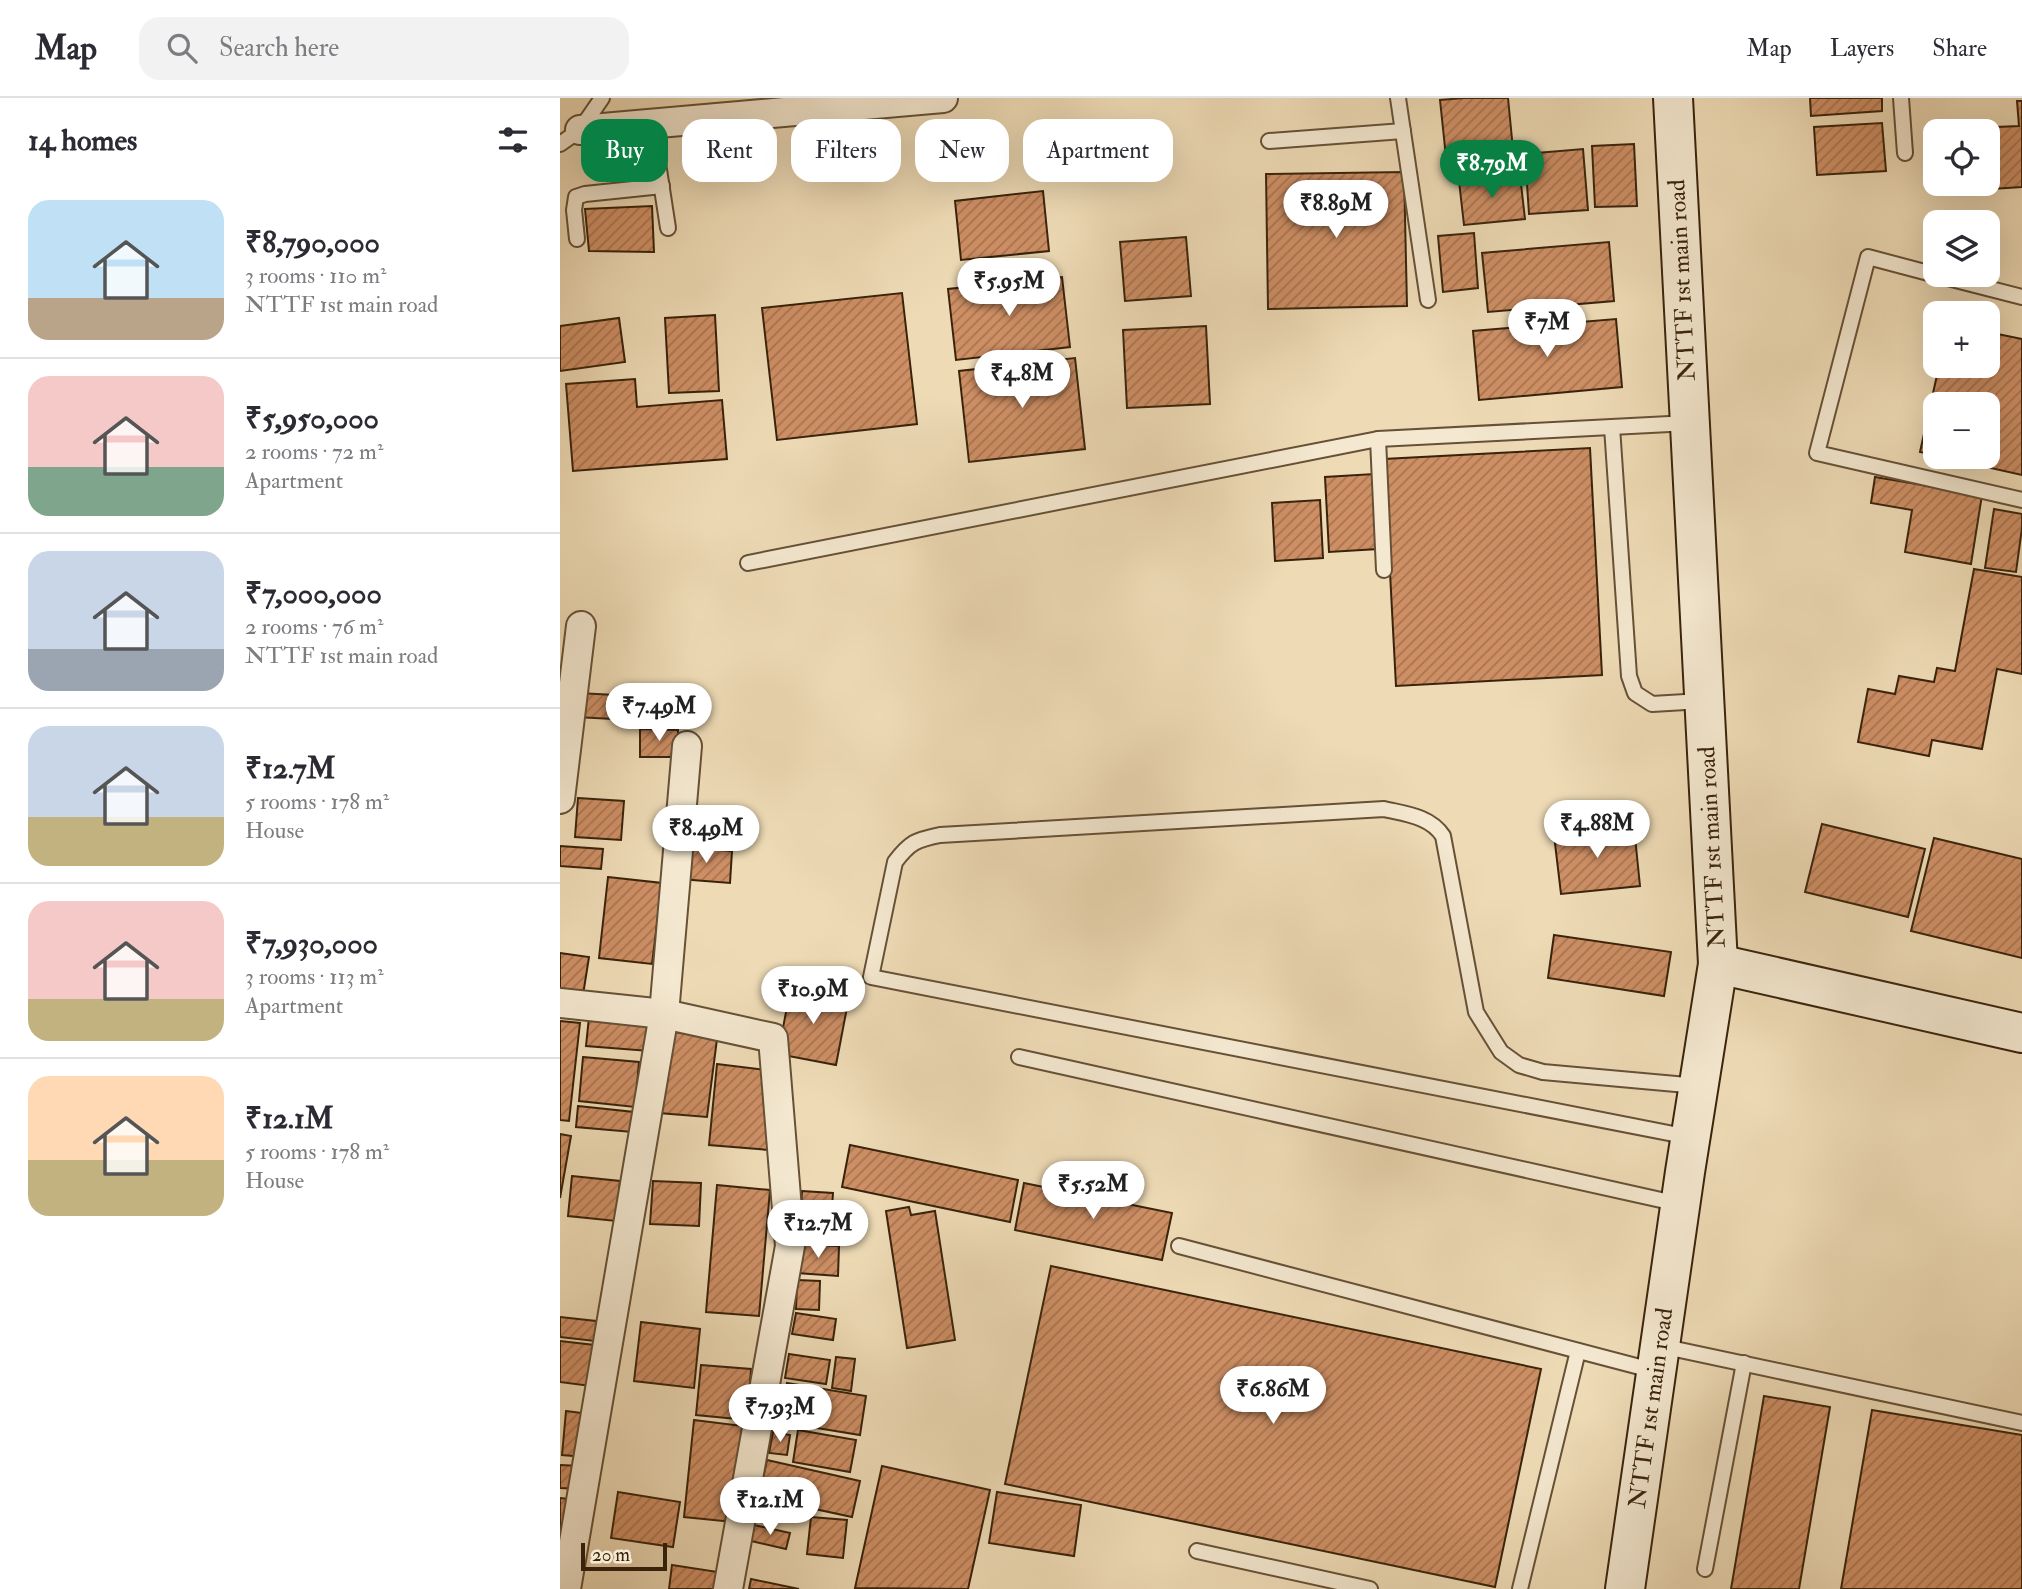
<!DOCTYPE html>
<meta charset="utf-8">
<style>
:root{--surface:#fff;--page:#f2f2f3;--text:#2b2b33;--muted:#7c7c81;--line:#e1e1e2;--accent:#0b8043}
body{margin:0;font-family:"IM FELL Double Pica",serif;background:var(--page);color:var(--text);height:100vh;display:flex;flex-direction:column;font-size:26px;white-space:nowrap}
*{box-sizing:border-box;margin:0}
p{font-size:23px;color:var(--muted)}
.icon{flex:none;width:38px;height:38px;fill:none;stroke:currentColor;stroke-width:2;stroke-linecap:round;stroke-linejoin:round}
.map{position:relative;flex:1;overflow:hidden}
.drawer{display:flex;flex-direction:column;background:var(--surface);width:560px}
.drawer>*{flex:none}
.banner{position:absolute;left:21px;top:21px;width:665px;height:63px;display:flex;gap:14px}
.fabs{position:absolute;left:1363px;top:21px;display:grid;gap:14px}
.fabs a{display:grid;place-items:center;width:77px;height:77px;border-radius:14px;background:var(--surface);box-shadow:0 7px 28px #0002;font-size:35px}
.scale{position:absolute;left:21px;bottom:18px;width:86px;box-sizing:border-box;padding-left:7px;border:4px solid #39230b;border-top:0;font-size:19px;line-height:24px;white-space:nowrap;color:#39230b;-webkit-text-stroke:5px #f4e8d0;paint-order:stroke}
.price{position:absolute;translate:-50% -60px;padding:0 16px;border-radius:24px;background:#fff;color:#222;font-size:23px;line-height:46px;filter:drop-shadow(0 2px 4px #0008)}
.price::after{content:'';position:absolute;left:50%;top:42px;width:21px;height:16px;margin-left:-10px;background:inherit;clip-path:polygon(0 0,100% 0,50% 100%)}
.price.selected{background:var(--accent);color:#fff}
ul{padding:0;list-style:none}
li{display:flex;align-items:center;gap:21px;height:175px;padding:0 28px}
li+li{border-top:2px solid var(--line)}
li span{display:grid;place-items:center;flex:none;width:196px;height:140px;border-radius:21px;color:#555}
li>.icon{margin-inline-start:auto}
span .icon{width:84px;height:84px;fill:#fffc;stroke-width:1}
li b{font-size:30px}
h2{display:flex;justify-content:space-between;align-items:center;height:84px;padding:0 28px;font-size:30px}
.chip{padding:0 24px;border-radius:21px;background:var(--surface);box-shadow:0 7px 28px #0002;font-size:24px;line-height:63px}
.chip.selected{background:var(--accent);color:#fff}
header{display:flex;align-items:center;gap:42px;box-sizing:border-box;height:98px;padding:0 35px;background:var(--surface);border-bottom:2px solid var(--line)}
header strong{font-size:33px}
nav{display:flex;gap:38px;margin-inline-start:auto;font-size:24px}
.search{width:490px;height:63px;background:var(--page);display:flex;align-items:center;gap:18px;box-sizing:border-box;padding:0 24px;border-radius:21px;color:var(--muted);font-size:26px}
main{display:flex;flex:1;min-height:0}
.map>svg:first-child{display:block}
.building{fill:url(#building-hatch);stroke:#39230b;stroke-width:2}
.lines{fill:none;stroke-linecap:round;stroke-linejoin:round}
.lane-casing{stroke:#665136;stroke-width:18}
.street-casing{stroke:#665136;stroke-width:32}
.secondary-casing{stroke:#39230b;stroke-width:42}
.lane{stroke:#f4e8d0;stroke-width:14}
.street{stroke:#f4e8d0;stroke-width:28}
.secondary{stroke:#f4e8d0;stroke-width:38}
.labels{text-anchor:middle;dominant-baseline:central;stroke-width:5;stroke-linejoin:round;paint-order:stroke}
.street-label{font-size:24px;fill:#39230b;stroke:#f4e8d0}
</style>
<header>
<strong>Map</strong>
<div class="search"><svg class="icon" aria-label="search" viewBox="0 0 24 24"><circle cx="10" cy="10" r="6"/><path d="M15 15l6 6"/></svg>Search here</div>
<nav><a>Map</a><a>Layers</a><a>Share</a></nav>
</header>
<main>
<section class="drawer">
<h2>14 homes<svg class="icon" aria-label="filters" viewBox="0 0 24 24"><path d="M4 7h16M4 17h16"/><circle cx="9" cy="7" r="2"/><circle cx="15" cy="17" r="2"/></svg></h2>
<ul>
<li><span style="background:linear-gradient(#bfe0f5 70%,#b9a48a 0)"><svg class="icon" aria-label="home" viewBox="0 0 24 24"><path d="M3 11l9-7 9 7M6 9v11h12V9"/></svg></span><div><b>₹8,790,000</b><p>3 rooms · 110 m²</p><p>NTTF 1st main road</p></div></li>
<li><span style="background:linear-gradient(#f6c9c9 65%,#7fa58c 0)"><svg class="icon" aria-label="home" viewBox="0 0 24 24"><path d="M3 11l9-7 9 7M6 9v11h12V9"/></svg></span><div><b>₹5,950,000</b><p>2 rooms · 72 m²</p><p>Apartment</p></div></li>
<li><span style="background:linear-gradient(#c9d6e8 70%,#9aa5b1 0)"><svg class="icon" aria-label="home" viewBox="0 0 24 24"><path d="M3 11l9-7 9 7M6 9v11h12V9"/></svg></span><div><b>₹7,000,000</b><p>2 rooms · 76 m²</p><p>NTTF 1st main road</p></div></li>
<li><span style="background:linear-gradient(#c9d6e8 65%,#c2b280 0)"><svg class="icon" aria-label="home" viewBox="0 0 24 24"><path d="M3 11l9-7 9 7M6 9v11h12V9"/></svg></span><div><b>₹12.7M</b><p>5 rooms · 178 m²</p><p>House</p></div></li>
<li><span style="background:linear-gradient(#f6c9c9 70%,#c2b280 0)"><svg class="icon" aria-label="home" viewBox="0 0 24 24"><path d="M3 11l9-7 9 7M6 9v11h12V9"/></svg></span><div><b>₹7,930,000</b><p>3 rooms · 113 m²</p><p>Apartment</p></div></li>
<li><span style="background:linear-gradient(#ffd9b3 60%,#c2b280 0)"><svg class="icon" aria-label="home" viewBox="0 0 24 24"><path d="M3 11l9-7 9 7M6 9v11h12V9"/></svg></span><div><b>₹12.1M</b><p>5 rooms · 178 m²</p><p>House</p></div></li>
</ul>
</section>
<div class="map">
<svg width="1462" height="1491" viewBox="0 0 1462 1491">
<defs>
<pattern id="building-hatch" width="6" height="6" patternUnits="userSpaceOnUse" patternTransform="scale(1.75)"><rect width="6" height="6" fill="#ce8f65"/><path d="M-1 1l2-2M0 6l6-6M5 7l2-2" fill="none" stroke="#a87451"/></pattern>
</defs>
<rect width="100%" height="100%" fill="#eedbb6"/>
<filter id="stains"><feTurbulence type="fractalNoise" baseFrequency=".00286" numOctaves="4"/><feColorMatrix values="0 0 0 0 .2 0 0 0 0 .09 0 0 0 0 .02 0 0 0 .5 -.17"/></filter>
<radialGradient id="worn" r=".72"><stop offset=".6" stop-color="#630" stop-opacity="0"/><stop offset="1" stop-color="#630" stop-opacity=".3"/></radialGradient>
<g class="building">
<polygon points="904,0 948,0 955,72 888,78 880,2"/>
<polygon points="1250,0 1322,0 1322,13 1251,18"/>
<polygon points="1457,3 1462,3 1462,89 1417,92 1416,86 1428,86 1428,33 1413,33 1413,30 1459,28"/>
<polygon points="1322,25 1326,73 1257,77 1254,29"/>
<polygon points="1074,46 1077,108 1035,109 1032,48"/>
<polygon points="1023,51 1028,112 969,116 965,56"/>
<polygon points="844,74 847,208 708,211 706,76"/>
<polygon points="960,77 965,121 904,127 899,83"/>
<polygon points="483,93 489,153 401,162 395,103"/>
<polygon points="92,108 94,154 29,153 25,111"/>
<polygon points="914,135 918,190 883,194 878,138"/>
<polygon points="626,139 631,198 565,203 560,144"/>
<polygon points="1049,144 1054,203 928,214 922,155"/>
<polygon points="502,179 510,249 396,262 388,191"/>
<polygon points="342,195 357,326 217,342 202,210"/>
<polygon points="155,217 159,293 109,295 105,220"/>
<polygon points="59,220 65,264 0,273 0,228"/>
<polygon points="1056,221 1062,289 919,302 913,233"/>
<polygon points="646,228 650,306 567,310 563,232"/>
<polygon points="1428,234 1462,241 1462,377 1382,359 1428,359 1428,306 1376,306 1376,357 1360,354 1379,268 1428,268"/>
<polygon points="515,260 525,351 409,364 399,273"/>
<polygon points="75,281 77,309 162,302 167,361 13,373 6,286"/>
<polygon points="1030,350 1042,577 836,588 824,361"/>
<polygon points="814,376 818,451 769,454 765,379"/>
<polygon points="1315,379 1422,397 1411,466 1345,454 1352,412 1311,405"/>
<polygon points="760,402 763,460 715,463 712,405"/>
<polygon points="1434,411 1462,416 1462,430 1456,474 1425,470"/>
<polygon points="1414,471 1462,479 1462,576 1437,571 1422,651 1372,642 1369,658 1298,644 1308,591 1335,596 1339,578 1374,584 1377,570 1395,573"/>
<polygon points="18,595 74,598 72,622 16,619"/>
<polygon points="85,600 122,602 121,627 83,625"/>
<polygon points="80,631 118,632 118,659 80,659"/>
<polygon points="18,700 64,703 61,742 15,739"/>
<polygon points="1262,726 1365,751 1348,819 1245,794"/>
<polygon points="1074,729 1080,788 1001,796 994,737"/>
<polygon points="1374,740 1462,761 1462,860 1351,833"/>
<polygon points="0,748 43,751 41,771 0,768"/>
<polygon points="123,749 172,753 170,785 120,781"/>
<polygon points="48,779 102,785 92,866 39,860"/>
<polygon points="994,837 1111,854 1104,898 988,880"/>
<polygon points="0,855 29,859 23,897 0,894"/>
<polygon points="231,888 289,899 276,967 218,956"/>
<polygon points="29,919 91,924 89,953 26,948"/>
<polygon points="0,923 20,925 9,1023 0,1022"/>
<polygon points="109,933 157,941 147,1019 99,1015"/>
<polygon points="23,959 79,964 75,1009 19,1003"/>
<polygon points="157,966 207,972 209,1052 149,1047"/>
<polygon points="18,1008 74,1014 72,1034 16,1029"/>
<polygon points="0,1036 11,1038 0,1100"/>
<polygon points="290,1047 458,1082 450,1124 282,1089"/>
<polygon points="12,1078 60,1083 56,1123 8,1118"/>
<polygon points="93,1083 141,1085 139,1128 90,1126"/>
<polygon points="464,1085 612,1115 602,1162 455,1132"/>
<polygon points="157,1087 210,1092 199,1218 146,1214"/>
<polygon points="242,1093 273,1095 270,1138 239,1136"/>
<polygon points="349,1109 351,1117 375,1113 395,1242 347,1250 326,1113"/>
<polygon points="238,1146 279,1148 278,1178 237,1175"/>
<polygon points="491,1168 981,1271 935,1489 445,1386"/>
<polygon points="237,1182 260,1183 259,1212 236,1211"/>
<polygon points="236,1215 276,1221 273,1242 232,1236"/>
<polygon points="0,1219 45,1224 43,1244 0,1239"/>
<polygon points="81,1224 140,1231 134,1290 74,1283"/>
<polygon points="0,1243 43,1248 38,1289 0,1284"/>
<polygon points="229,1256 270,1262 266,1286 225,1280"/>
<polygon points="276,1259 295,1261 291,1293 272,1290"/>
<polygon points="141,1267 191,1271 187,1322 136,1317"/>
<polygon points="227,1285 306,1298 300,1337 220,1324"/>
<polygon points="1204,1298 1270,1309 1239,1491 1171,1491"/>
<polygon points="1312,1312 1462,1337 1462,1491 1281,1491"/>
<polygon points="6,1313 30,1316 25,1359 2,1357"/>
<polygon points="134,1322 183,1328 173,1424 124,1419"/>
<polygon points="238,1332 296,1342 290,1374 233,1364"/>
<polygon points="213,1334 230,1337 227,1357 209,1355"/>
<polygon points="207,1362 300,1383 292,1419 199,1399"/>
<polygon points="0,1367 21,1368 19,1391 0,1390"/>
<polygon points="322,1368 430,1392 408,1491 295,1490"/>
<polygon points="58,1394 120,1404 113,1449 51,1440"/>
<polygon points="437,1394 521,1407 514,1458 429,1445"/>
<polygon points="0,1400 17,1402 14,1438 0,1437"/>
<polygon points="251,1419 287,1422 283,1460 247,1456"/>
<polygon points="194,1427 230,1435 226,1451 191,1443"/>
<polygon points="112,1467 158,1474 155,1491 109,1491"/>
<polygon points="191,1481 239,1491 189,1491"/>
</g>
<g class="lines">
<g class="lane-casing">
<g id="lane">
<polyline points="838,0 868,202"/>
<polyline points="1341,0 1345,55"/>
<polyline points="92,26 108,130"/>
<polyline points="709,43 843,33"/>
<polyline points="0,46 20,32 42,0"/>
<polyline points="17,141 14,112 16,99 25,96 102,88"/>
<polyline points="1376,177 1308,159 1257,355 1462,402"/>
<polyline points="1376,177 1462,199"/>
<polyline points="1052,329 1069,578 1075,595 1092,606 1142,603"/>
<polyline points="818,341 824,472"/>
<polyline points="188,465 818,341 1129,325"/>
<polyline points="459,959 1119,1106"/>
<path d="M1129,1039l-818,-160 24,-115c15,-20 21,-22 45,-27l444,-26c21,5 46,7 59,27l33,176 25,40 18,13 24,7 155,14"/>
<polyline points="619,1148 1095,1273"/>
<polyline points="1101,1248 1462,1325"/>
<polyline points="637,1453 810,1491"/>
<polyline points="1145,1471 1184,1265"/>
<polyline points="960,1491 1018,1253"/>
</g>
</g>
<g class="street-casing">
<g id="street">
<polyline points="20,32 383,0"/>
<polyline points="0,701 21,528"/>
<polyline points="0,905 104,916 213,940 230,1148 168,1491"/>
<polyline points="6,1491 104,916 127,648"/>
</g>
</g>
<g class="secondary-casing">
<g id="secondary">
<polyline points="1158,866 1462,935"/>
<polyline points="1065,1491 1125,1074 1158,866 1113,0"/>
</g>
</g>
<use href="#lane" class="lane"/>
<use href="#street" class="street"/>
<use href="#secondary" class="secondary"/>
</g>
<g class="labels">
<g class="street-label">
<text transform="translate(1122 182) rotate(-93)">NTTF 1st main road</text>
<text transform="translate(1152 749) rotate(-93)">NTTF 1st main road</text>
<text transform="translate(1091 1310) rotate(-82)">NTTF 1st main road</text>
</g>
</g>
<rect width="100%" height="100%" filter="url(#stains)"/>
<rect width="100%" height="100%" fill="url(#worn)"/>
</svg>
<div class="fabs">
<a><svg class="icon" aria-label="locate" viewBox="0 0 24 24"><circle cx="12" cy="12" r="6"/><path d="M12 2v4M12 18v4M2 12h4M18 12h4"/></svg></a>
<a><svg class="icon" aria-label="layers" viewBox="0 0 24 24"><path d="M12 4l9 5-9 5-9-5zM3 14l9 5 9-5"/></svg></a>
<a>+</a>
<a>−</a>
</div>
<div class="scale">20 m</div>
<b class="price selected" style="left:932px;top:102px">₹8.79M</b>
<b class="price" style="left:776px;top:142px">₹8.89M</b>
<b class="price" style="left:449px;top:220px">₹5.95M</b>
<b class="price" style="left:987px;top:261px">₹7M</b>
<b class="price" style="left:462px;top:312px">₹4.8M</b>
<b class="price" style="left:99px;top:645px">₹7.49M</b>
<b class="price" style="left:1037px;top:762px">₹4.88M</b>
<b class="price" style="left:146px;top:767px">₹8.49M</b>
<b class="price" style="left:253px;top:928px">₹10.9M</b>
<b class="price" style="left:533px;top:1123px">₹5.52M</b>
<b class="price" style="left:258px;top:1162px">₹12.7M</b>
<b class="price" style="left:713px;top:1328px">₹6.86M</b>
<b class="price" style="left:220px;top:1346px">₹7.93M</b>
<b class="price" style="left:210px;top:1439px">₹12.1M</b>
<div class="banner">
<a class="chip selected">Buy</a>
<a class="chip">Rent</a>
<a class="chip">Filters</a>
<a class="chip">New</a>
<a class="chip">Apartment</a>
</div>
</div>
</main>
